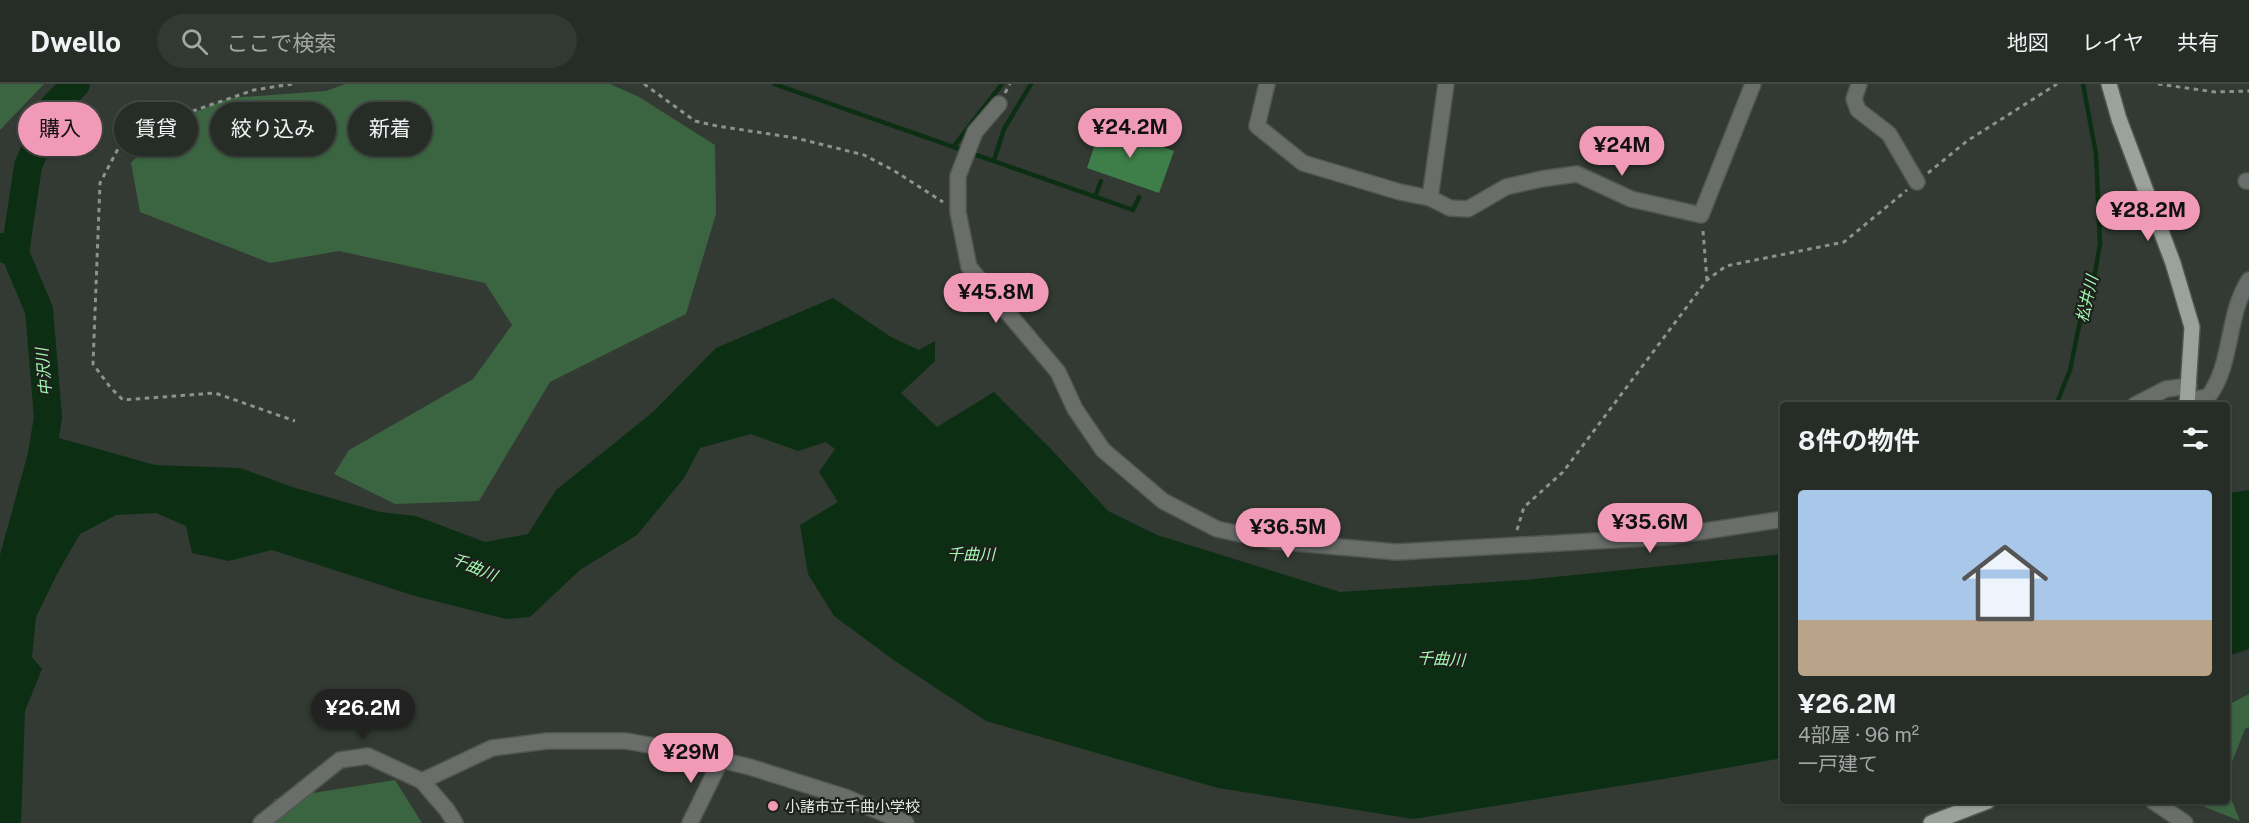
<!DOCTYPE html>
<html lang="ja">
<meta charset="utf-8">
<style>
:root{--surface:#262c26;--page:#323832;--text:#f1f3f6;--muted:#a4a7a7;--line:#424843;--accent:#f09ab7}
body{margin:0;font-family:"Public Sans","Noto Sans JP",sans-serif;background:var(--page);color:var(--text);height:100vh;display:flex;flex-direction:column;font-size:22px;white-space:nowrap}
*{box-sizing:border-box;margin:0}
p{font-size:20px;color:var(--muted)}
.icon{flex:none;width:33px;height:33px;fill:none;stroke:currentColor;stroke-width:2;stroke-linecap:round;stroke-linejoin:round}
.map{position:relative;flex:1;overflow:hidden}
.side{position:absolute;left:1780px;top:318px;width:450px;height:402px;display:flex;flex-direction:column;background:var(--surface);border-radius:6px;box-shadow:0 2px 4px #0004,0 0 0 2px var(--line)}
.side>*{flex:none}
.top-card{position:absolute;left:18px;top:18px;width:570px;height:54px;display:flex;gap:12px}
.price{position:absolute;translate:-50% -51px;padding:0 14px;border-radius:21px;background:var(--accent);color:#111;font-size:20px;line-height:39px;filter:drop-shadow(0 2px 3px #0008)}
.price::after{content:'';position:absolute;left:50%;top:36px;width:18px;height:14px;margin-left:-9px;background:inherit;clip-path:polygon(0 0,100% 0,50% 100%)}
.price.current{background:#222;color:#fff}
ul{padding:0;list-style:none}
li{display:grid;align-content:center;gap:12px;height:318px;padding:0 18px}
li+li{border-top:2px solid var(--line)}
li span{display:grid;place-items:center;height:186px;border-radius:6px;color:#555}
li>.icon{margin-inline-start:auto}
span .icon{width:108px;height:108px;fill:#fffc;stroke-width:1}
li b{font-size:26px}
h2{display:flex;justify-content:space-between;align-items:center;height:72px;padding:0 18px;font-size:26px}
.chip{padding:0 21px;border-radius:27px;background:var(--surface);box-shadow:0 2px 4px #0004,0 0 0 2px var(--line);font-size:21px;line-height:54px}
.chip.current{background:var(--accent);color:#111}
header{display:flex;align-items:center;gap:36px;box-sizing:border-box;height:84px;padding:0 30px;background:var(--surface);border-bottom:2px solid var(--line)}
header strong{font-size:28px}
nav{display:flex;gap:33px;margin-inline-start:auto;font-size:21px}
.search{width:420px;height:54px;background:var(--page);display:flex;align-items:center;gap:15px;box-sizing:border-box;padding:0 21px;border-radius:33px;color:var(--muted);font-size:22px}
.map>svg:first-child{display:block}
.green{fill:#3b6441}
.water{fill:#0c2f13}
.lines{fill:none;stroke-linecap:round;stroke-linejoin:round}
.stream{stroke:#0c2f13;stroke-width:4.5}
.river{stroke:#0c2f13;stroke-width:28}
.building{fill:#3e7f49}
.minor-casing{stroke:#505650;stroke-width:18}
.major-casing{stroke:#505650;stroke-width:18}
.path{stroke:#8c928d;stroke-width:3;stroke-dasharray:4.5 4.5;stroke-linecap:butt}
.minor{stroke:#6a6e6a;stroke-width:15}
.major{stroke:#9ba29b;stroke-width:15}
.poi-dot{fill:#f09ab7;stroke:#1d201d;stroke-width:2}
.labels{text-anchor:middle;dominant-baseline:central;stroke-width:4.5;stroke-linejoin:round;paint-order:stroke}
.poi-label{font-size:15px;fill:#e7ece8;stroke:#1d201d;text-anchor:start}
.water-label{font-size:16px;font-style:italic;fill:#a0faad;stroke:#1d201d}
</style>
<header>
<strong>Dwello</strong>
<div class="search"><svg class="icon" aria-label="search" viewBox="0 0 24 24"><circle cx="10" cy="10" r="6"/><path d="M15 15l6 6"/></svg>ここで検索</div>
<nav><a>地図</a><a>レイヤ</a><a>共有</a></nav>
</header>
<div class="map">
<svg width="2249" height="739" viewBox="0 0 2249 739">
<rect width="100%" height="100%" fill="#333a33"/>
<g class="green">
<polygon points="0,0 44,0 0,46"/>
<polygon points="345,0 610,0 639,13 715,61 716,130 686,230 550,298 479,417 395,420 334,390 349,366 473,295 512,241 485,199 339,167 270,179 140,128 131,79 170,38 230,14 326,7"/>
<polygon points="2249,610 2249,643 2245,645 2228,688 2228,621"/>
<polygon points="395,696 422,739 257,739 275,715"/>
<polygon points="2228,707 2240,737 2190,717 2228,717"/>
</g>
<g class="water">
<polygon points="833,214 891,253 919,266 935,257 935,277 901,309 937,343 994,308 1051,365 1108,427 1157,451 1340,508 1523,496 1783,470 1783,674 1663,695 1413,735 1218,704 986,637 895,577 834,532 808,490 800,441 838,418 819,388 835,365 826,358 798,367 751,350 700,364 684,394 637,451 580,486 530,533 506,535 415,512 272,466 229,477 192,469 186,442 156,429 116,431 80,450 57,490 36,533 32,573 42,585 25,627 21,739 0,739 0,471 34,347 155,381 240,384 292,403 380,428 416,432 485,458 528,450 556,406 653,328 716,264"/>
<polygon points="2249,406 2249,565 2228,572 2228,409"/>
</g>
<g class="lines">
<g class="stream">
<polyline points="774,0 1133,126 1139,113"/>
<polyline points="954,62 1002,0"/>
<polyline points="994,76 1004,45 1031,0"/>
<polyline points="1095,113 1101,97"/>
<polyline points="2056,321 2070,286 2079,242 2094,195 2100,160 2096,70 2083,0"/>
</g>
<g class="river">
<polyline points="0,163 15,169 39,226 48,333 39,389"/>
<polyline points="15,169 28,82 54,22 76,0"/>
</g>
</g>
<polygon class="building" points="1101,42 1174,67 1159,109 1087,84"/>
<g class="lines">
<g class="minor-casing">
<g id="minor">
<polyline points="1267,0 1257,42 1303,79 1400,108 1430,114 1450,124 1468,125 1506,103 1541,95 1577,90 1631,115 1701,131 1753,0"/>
<polyline points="1859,0 1854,15 1858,26 1889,50 1917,98"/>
<polyline points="999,20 975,48 958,92 958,128 969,183 1058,288 1075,325 1103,366 1163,417 1217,445 1272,457 1397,468 1666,453 1784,435"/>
<polyline points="2246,97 2249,97"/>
<polyline points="1430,114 1446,0"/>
<path d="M2189,316l19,-3c25,-32 18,-81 41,-117"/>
<polyline points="2135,321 2166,305 2189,302"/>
<polyline points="422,697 492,664 547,657 626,657 683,667 750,683 845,713 906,739"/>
<polyline points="2153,717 2185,739"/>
<polyline points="261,739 340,676 368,672 422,697 447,726 455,739"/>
<polyline points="690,739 721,676"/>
</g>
</g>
<g class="major-casing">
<g id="major">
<polyline points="2109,0 2119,35 2173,179 2192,243 2187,321"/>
<polyline points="1931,739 1988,717"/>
</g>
</g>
<g class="path">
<polyline points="292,0 254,6 143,44 119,63 100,99 93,280 110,303 123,316 215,309 295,337"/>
<polyline points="644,0 695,37 717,42 796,54 864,71 893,86 943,118"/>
<polyline points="2158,0 2215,8 2249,7"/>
<polyline points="1005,9 1010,0"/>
<polyline points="1928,89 1967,57 2057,0"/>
<polyline points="1703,147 1707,196"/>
<polyline points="1517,446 1524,423 1563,388 1707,196 1726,182 1844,158 1907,106"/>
</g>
<use href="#minor" class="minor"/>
<use href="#major" class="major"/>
</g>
<circle class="poi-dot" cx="773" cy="722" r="6"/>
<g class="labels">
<g class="poi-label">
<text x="785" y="722">小諸市立千曲小学校</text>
</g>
<g class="water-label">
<text transform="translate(2087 215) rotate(-77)">松井川</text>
<text transform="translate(44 288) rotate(-95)">中沢川</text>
<text x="971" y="470">千曲川</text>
<text transform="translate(474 483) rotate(23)">千曲川</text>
<text transform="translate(1441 575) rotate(3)">千曲川</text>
</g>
</g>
</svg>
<b class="price" style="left:1130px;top:75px">¥24.2M</b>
<b class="price" style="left:1622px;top:93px">¥24M</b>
<b class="price" style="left:2148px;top:158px">¥28.2M</b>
<b class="price" style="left:996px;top:240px">¥45.8M</b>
<b class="price" style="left:1650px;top:470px">¥35.6M</b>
<b class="price" style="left:1288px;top:475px">¥36.5M</b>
<b class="price current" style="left:363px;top:656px">¥26.2M</b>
<b class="price" style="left:691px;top:700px">¥29M</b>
<div class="top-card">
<a class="chip current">購入</a>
<a class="chip">賃貸</a>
<a class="chip">絞り込み</a>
<a class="chip">新着</a>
</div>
<section class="side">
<h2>8件の物件<svg class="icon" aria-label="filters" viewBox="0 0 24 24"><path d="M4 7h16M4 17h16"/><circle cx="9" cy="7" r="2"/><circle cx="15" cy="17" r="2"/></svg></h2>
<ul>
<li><span style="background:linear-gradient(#a9c7e8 70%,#b9a48a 0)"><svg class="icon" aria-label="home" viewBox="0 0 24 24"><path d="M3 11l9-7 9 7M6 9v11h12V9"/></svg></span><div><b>¥26.2M</b><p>4部屋 · 96 m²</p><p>一戸建て</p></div></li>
</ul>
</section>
</div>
